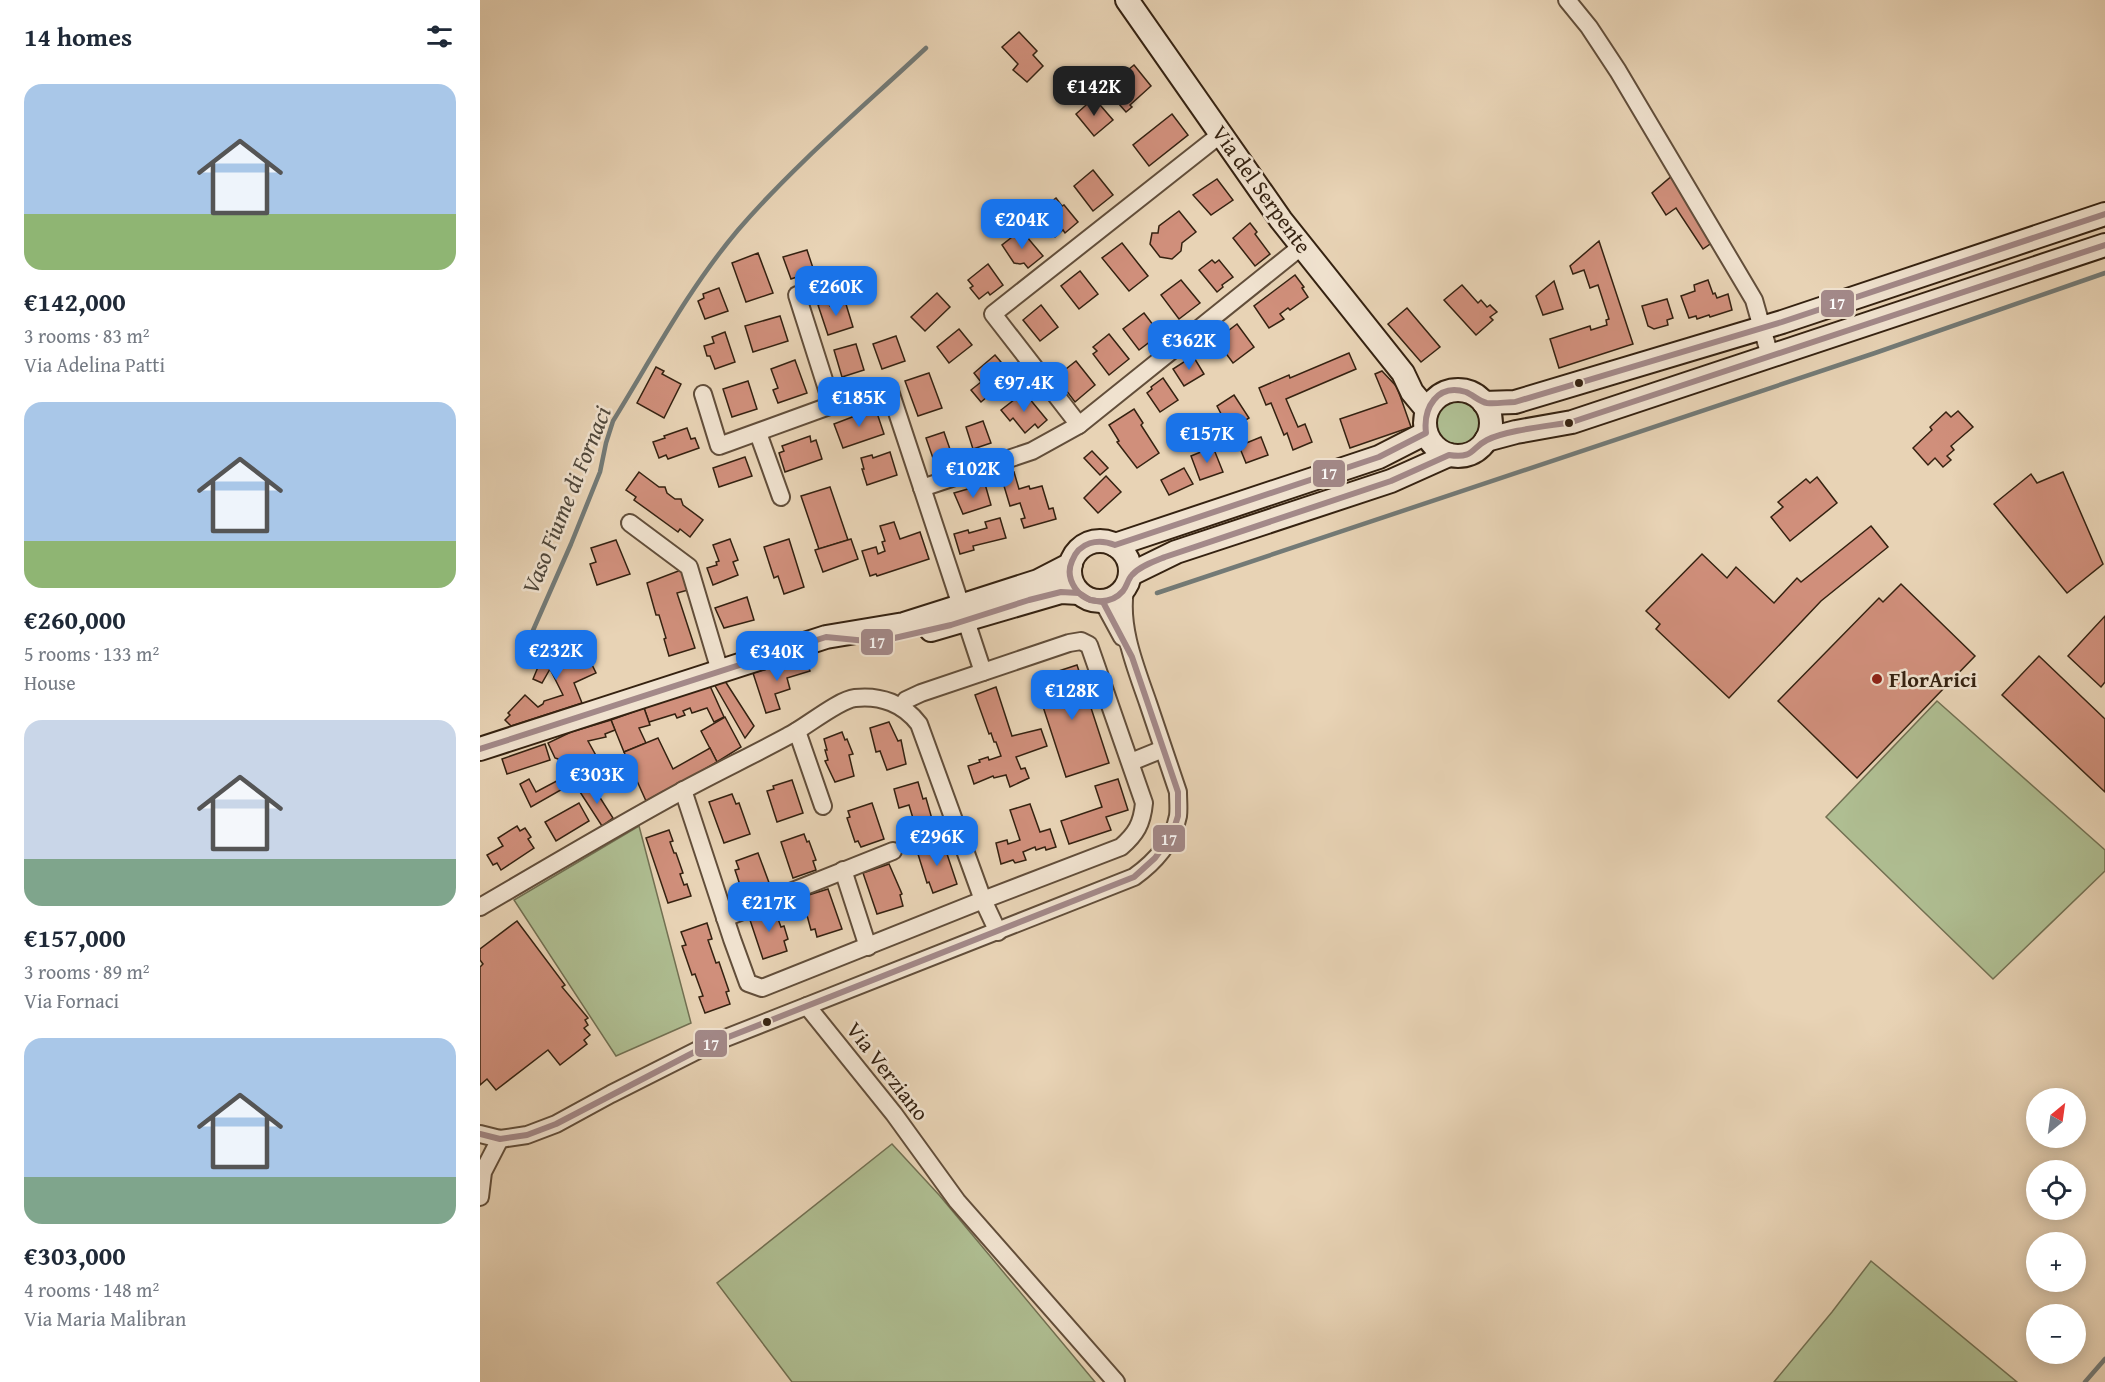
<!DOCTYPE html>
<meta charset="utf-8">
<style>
:root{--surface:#fff;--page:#f6f6f7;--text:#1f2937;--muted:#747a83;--accent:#1a73e8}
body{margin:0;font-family:"Gentium Book Plus",serif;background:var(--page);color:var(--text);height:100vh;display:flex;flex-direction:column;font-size:22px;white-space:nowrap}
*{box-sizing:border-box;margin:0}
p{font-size:20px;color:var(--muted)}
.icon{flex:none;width:33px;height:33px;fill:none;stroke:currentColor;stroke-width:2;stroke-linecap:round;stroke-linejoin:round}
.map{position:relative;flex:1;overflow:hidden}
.details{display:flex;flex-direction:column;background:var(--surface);width:480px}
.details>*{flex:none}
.needle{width:39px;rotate:29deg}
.controls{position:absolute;left:1546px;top:1088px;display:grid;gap:12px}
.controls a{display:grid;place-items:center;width:60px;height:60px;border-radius:50%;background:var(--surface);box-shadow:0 3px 15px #0003;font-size:30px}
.price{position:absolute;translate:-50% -51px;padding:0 14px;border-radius:12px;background:var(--accent);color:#fff;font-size:20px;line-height:39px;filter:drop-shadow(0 2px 3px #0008)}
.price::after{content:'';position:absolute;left:50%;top:36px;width:18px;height:14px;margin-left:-9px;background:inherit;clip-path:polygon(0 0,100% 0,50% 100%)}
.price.active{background:#222;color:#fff}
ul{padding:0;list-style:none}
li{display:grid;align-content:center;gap:12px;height:318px;padding:0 24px}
li span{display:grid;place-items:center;height:186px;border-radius:18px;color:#555}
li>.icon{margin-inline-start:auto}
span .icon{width:108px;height:108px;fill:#fffc;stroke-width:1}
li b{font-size:26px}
h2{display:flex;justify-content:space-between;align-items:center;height:72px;padding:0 24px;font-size:26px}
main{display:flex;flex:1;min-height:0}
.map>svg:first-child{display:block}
.green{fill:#afbe92;stroke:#727052;stroke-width:1.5}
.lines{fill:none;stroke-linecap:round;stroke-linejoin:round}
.stream{stroke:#737a76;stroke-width:4.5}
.building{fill:#d08f7b;stroke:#352211;stroke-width:1.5}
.street-casing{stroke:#624e3a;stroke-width:20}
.secondary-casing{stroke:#352211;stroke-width:26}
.street{stroke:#f0e2cf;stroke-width:16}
.secondary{stroke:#f0e2cf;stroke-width:22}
.bus-1-casing{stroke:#f0e2cf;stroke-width:10}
.bus-1{stroke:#a38989;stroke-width:6}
.bus-dot{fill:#352211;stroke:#f0e2cf;stroke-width:2}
.poi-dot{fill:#8f2418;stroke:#f0e2cf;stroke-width:2}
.labels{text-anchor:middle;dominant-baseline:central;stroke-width:5;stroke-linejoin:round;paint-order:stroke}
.street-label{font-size:22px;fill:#352211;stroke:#f0e2cf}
.poi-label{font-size:22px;font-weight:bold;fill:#352211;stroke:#f0e2cf;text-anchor:start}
.water-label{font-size:24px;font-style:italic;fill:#4f473b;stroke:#f0e2cf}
.line-badge{stroke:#f0e2cf;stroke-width:2}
.badge-label{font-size:16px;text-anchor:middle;font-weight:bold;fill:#fff}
</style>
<main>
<section class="details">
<h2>14 homes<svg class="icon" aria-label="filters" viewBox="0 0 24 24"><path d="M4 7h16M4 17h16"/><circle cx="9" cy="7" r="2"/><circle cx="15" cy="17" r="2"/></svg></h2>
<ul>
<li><span style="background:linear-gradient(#a9c7e8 70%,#8fb573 0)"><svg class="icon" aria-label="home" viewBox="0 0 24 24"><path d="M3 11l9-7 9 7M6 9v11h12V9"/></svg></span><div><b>€142,000</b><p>3 rooms · 83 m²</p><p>Via Adelina Patti</p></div></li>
<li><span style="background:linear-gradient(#a9c7e8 75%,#8fb573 0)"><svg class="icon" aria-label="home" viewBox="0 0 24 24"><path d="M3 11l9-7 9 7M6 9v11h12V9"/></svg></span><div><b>€260,000</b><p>5 rooms · 133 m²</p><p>House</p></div></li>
<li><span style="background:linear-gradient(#c9d6e8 75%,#7fa58c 0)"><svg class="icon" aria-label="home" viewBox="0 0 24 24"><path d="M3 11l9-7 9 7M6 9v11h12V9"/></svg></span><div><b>€157,000</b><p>3 rooms · 89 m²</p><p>Via Fornaci</p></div></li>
<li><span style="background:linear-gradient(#a9c7e8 75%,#7fa58c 0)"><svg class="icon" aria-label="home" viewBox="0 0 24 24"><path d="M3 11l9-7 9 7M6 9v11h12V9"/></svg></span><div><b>€303,000</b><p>4 rooms · 148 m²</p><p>Via Maria Malibran</p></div></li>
</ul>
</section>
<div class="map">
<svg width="1625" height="1382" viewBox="0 0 1625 1382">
<rect width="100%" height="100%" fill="#e8d3b5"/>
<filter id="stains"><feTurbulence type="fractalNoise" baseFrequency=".00333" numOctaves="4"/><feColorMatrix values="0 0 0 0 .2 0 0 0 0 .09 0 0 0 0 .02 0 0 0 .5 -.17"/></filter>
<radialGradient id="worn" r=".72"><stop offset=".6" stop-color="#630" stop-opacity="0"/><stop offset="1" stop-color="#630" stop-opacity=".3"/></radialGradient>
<g class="green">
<circle cx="977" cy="423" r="24"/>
<polygon points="1457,701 1625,850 1625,871 1513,979 1346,817"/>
<polygon points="159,826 211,1023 136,1056 34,900"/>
<polygon points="412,1144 460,1196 615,1382 312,1382 237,1283"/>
<polygon points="1391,1261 1537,1382 1294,1382 1352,1312"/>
</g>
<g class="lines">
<g class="stream">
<polyline points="677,593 1395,353 1625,273"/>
<path d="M47,644l44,-100 29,-72 6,-29 7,-22c40,-65 76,-133 125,-191 57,-66 125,-123 188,-182"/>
<polyline points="1605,1382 1625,1359"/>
</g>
</g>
<g class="building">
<polygon points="539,32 557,51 553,55 563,66 547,82 533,70 538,64 522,47"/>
<polygon points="654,65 671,86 650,105 652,107 646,112 639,104 647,98 649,100 653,97 637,79"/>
<polygon points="614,98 633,120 614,136 596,114"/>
<polygon points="692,114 708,135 669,166 653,145"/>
<polygon points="613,170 633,195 613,211 594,186"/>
<polygon points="1193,175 1233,242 1223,249 1196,208 1186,215 1172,193"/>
<polygon points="737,179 753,200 731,215 713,195"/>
<polygon points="576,198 582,206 584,205 598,222 585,233 583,230 575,237 557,213"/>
<polygon points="699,211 716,232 702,243 701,251 692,259 680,257 670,244 672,233 678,233 679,226"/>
<polygon points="770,223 777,232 775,234 790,254 775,266 753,238"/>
<polygon points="541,230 563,256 548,268 544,263 540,264 534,263 522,245"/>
<polygon points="1119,241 1153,344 1079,368 1070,339 1110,326 1111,330 1127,325 1126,320 1129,319 1118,285 1110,288 1104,270 1093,274 1090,266"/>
<polygon points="642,243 668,276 649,291 622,258"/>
<polygon points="327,250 334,271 311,279 303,257"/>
<polygon points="278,253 293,293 266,302 252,263"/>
<polygon points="732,260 735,263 739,260 753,277 742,285 743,287 737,292 719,270"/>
<polygon points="508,264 523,285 510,295 508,292 499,299 490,288 493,286 488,280"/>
<polygon points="600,271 618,294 599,309 581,286"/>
<polygon points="815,275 824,287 822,288 828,297 810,310 808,308 800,314 804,319 789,328 774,306"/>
<polygon points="701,280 720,303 699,319 681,295"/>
<polygon points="1228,280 1233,294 1235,293 1237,298 1248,294 1252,310 1230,317 1229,315 1217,319 1216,316 1209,318 1201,296 1215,291 1214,285"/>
<polygon points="1074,281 1083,309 1063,315 1056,296"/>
<polygon points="982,285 998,303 1001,300 1007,307 1010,305 1017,312 1010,317 1013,320 996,335 964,300"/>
<polygon points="239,288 248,311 225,319 218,301 224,298 223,294"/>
<polygon points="457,293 470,307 445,331 431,317"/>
<polygon points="1187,299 1193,318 1187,320 1188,325 1174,329 1168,326 1162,306"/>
<polygon points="349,301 350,306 365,301 373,327 348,335 338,305"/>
<polygon points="561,305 578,327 560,341 543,320"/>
<polygon points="927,308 960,347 941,362 908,324"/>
<polygon points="664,313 680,334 659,350 643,329"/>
<polygon points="300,316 308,341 273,352 265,326"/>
<polygon points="757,324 774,347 753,363 739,344 742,342 739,338"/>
<polygon points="479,329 492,345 469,363 457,347"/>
<polygon points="245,332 255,362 235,369 230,356 227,356 224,346 234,343 232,337"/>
<polygon points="629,334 649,359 629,375 613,354 617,351 613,347"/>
<polygon points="416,336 425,361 402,369 393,344"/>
<polygon points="376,344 384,370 362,377 354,350"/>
<polygon points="869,353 876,369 806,399 818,427 825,424 832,442 813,450 807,433 804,435 791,403 786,405 779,388 809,375 810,378"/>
<polygon points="515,355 532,375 526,380 529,383 522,389 519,387 501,402 491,390 501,382 494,373"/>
<polygon points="713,356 724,374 704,386 693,369"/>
<polygon points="315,360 327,393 298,403 293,390 298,388 291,369"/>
<polygon points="596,361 615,385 595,402 576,377"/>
<polygon points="176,367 184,371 182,374 201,384 184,418 157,403"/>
<polygon points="902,371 917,387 931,427 870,448 860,419 907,403 895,374"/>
<polygon points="449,373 462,408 438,416 425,381"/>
<polygon points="683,378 698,400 680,412 667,393 672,389 671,387"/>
<polygon points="268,381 277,409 252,417 243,389"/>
<polygon points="544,392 567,420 558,428 555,424 545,433 533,418 530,421 521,410"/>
<polygon points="754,395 769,418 758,425 754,424 748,427 737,406"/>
<polygon points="393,409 393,410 396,410 404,434 363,448 354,424"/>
<polygon points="654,409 663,423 661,425 679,453 657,468 637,442 639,441 629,425"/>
<polygon points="1478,411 1493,427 1471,446 1474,450 1467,456 1471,460 1463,467 1455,458 1448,465 1433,448 1452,430 1450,427 1466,412 1471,417"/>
<polygon points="503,421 511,443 493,449 486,427"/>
<polygon points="207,428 211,439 215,438 219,448 188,459 186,455 179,458 173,442 185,438 184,436"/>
<polygon points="464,432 472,455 454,461 446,438"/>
<polygon points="330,436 331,442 336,440 342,459 305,472 299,453 304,451 302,446"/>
<polygon points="781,437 788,455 766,463 759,446"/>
<polygon points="733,447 743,472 720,480 711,456"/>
<polygon points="612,451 628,468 620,475 604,458"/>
<polygon points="410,452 417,475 387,485 382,469 384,469 381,458 392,455 393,458"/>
<polygon points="265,457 272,476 239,487 233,468"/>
<polygon points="704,468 713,484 689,495 681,480"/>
<polygon points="159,472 179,487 185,487 187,493 195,499 201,499 203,505 223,520 210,537 200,529 198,532 154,500 156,497 146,490"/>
<polygon points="534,472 539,489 549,486 550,489 562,486 569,509 573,508 576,519 544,528 541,519 545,518 540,503 530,506 521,476"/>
<polygon points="1583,472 1623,564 1587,593 1514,504 1551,474 1557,483"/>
<polygon points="626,476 641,492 618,513 604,498"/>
<polygon points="1337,477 1357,503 1310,541 1291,517 1303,507 1298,502 1326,479 1330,483"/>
<polygon points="505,484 511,505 483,514 474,493"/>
<polygon points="350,487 368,540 339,549 321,496"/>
<polygon points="520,518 526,538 493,546 494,550 480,554 474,534 488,530 489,533 507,528 505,522"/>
<polygon points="414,522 420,539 440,532 449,559 397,576 396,574 390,576 382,551 396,547 398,554 405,551 402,542 405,541 400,526"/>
<polygon points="1391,526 1408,547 1341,601 1249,698 1176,629 1180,624 1166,611 1222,554 1247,578 1256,567 1294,603 1317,578 1321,582"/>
<polygon points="250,539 258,560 253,562 258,575 233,585 227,568 237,565 236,562 239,561 233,545"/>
<polygon points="309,539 324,587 304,594 298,576 294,578 284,547"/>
<polygon points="371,539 378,559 343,572 335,550"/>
<polygon points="136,540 150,574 117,585 110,564 116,562 111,548"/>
<polygon points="201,570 208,590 197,593 215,648 189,656 184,639 186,638 179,615 176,615 167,583"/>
<polygon points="1421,584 1495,656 1377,778 1298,701 1399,598 1403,602"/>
<polygon points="267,597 274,620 244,628 235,608"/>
<polygon points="1625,616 1625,682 1621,687 1588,656"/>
<polygon points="98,636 116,673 94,683 102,703 31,726 25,720 30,715 28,713 45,695 58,707 63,704 64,701 83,695 70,669 62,683 53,679 68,643 76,647"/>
<polygon points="1559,656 1625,719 1625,792 1522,695"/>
<polygon points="325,658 330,671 307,678 310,689 295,694 300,709 286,713 273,673"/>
<polygon points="597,665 629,763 586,777 554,679"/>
<polygon points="245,681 274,726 265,738 234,684"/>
<polygon points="230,686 244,717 234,722 227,708 212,713 210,708 203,711 205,715 197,718 195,714 169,722 164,708"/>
<polygon points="516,687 532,736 561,729 567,746 536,757 541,769 545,768 549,778 530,787 526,775 514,778 513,776 494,784 488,766 500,762 499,760 508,757 509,760 521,756 516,742 514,742 511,733 509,734 495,695"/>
<polygon points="164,708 170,725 159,728 166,743 144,752 131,720"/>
<polygon points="245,717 261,747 237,762 221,731"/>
<polygon points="131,720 135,730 125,734 126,737 108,741 128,777 120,782 114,772 93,783 78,759 75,758 68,743 91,732"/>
<polygon points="409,722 418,741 421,740 426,764 407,770 400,751 396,752 390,728"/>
<polygon points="362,732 365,740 367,739 373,754 369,755 374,776 355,782 345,761 348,760 345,750 347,750 344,739"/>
<polygon points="178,738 193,769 230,748 237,762 185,792 184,791 166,801 144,752"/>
<polygon points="65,744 70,760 27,774 22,759"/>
<polygon points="88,775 93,783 51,807 40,784 49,779 56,792"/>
<polygon points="638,779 648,810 626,817 631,830 589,844 581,821 622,807 615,786"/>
<polygon points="312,780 323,813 297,822 287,791 294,789 293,786"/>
<polygon points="438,782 443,799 446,798 452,819 435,825 429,805 419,808 414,789"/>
<polygon points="112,785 133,818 122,826 100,792"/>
<polygon points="252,794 256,804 259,803 270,834 244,843 229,802"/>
<polygon points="99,803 109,821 76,841 65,822"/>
<polygon points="392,803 404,839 381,847 378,841 375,842 367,818 370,817 368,811"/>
<polygon points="550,804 560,832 570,829 576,847 566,850 565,847 556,850 555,847 543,852 546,860 535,863 533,860 521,864 516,843 527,840 528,844 540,840 530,810"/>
<polygon points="37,826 40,831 45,828 51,837 48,839 54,848 21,870 17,863 13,865 7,855 23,846 18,838"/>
<polygon points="189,830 193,841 190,842 194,853 196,853 203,873 200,874 204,885 207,884 211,896 188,903 166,838"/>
<polygon points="324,834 327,842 329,841 336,860 333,861 336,870 313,878 301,842"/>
<polygon points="463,842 477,884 453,893 449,882 447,883 437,851"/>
<polygon points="278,853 291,888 268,896 265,887 261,888 255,870 259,869 256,861"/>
<polygon points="409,864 422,894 420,895 423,906 397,914 383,873"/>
<polygon points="348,889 362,929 337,937 335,929 331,930 322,897"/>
<polygon points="294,908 301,927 304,926 308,939 304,941 307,951 283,959 269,917"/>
<polygon points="37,921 85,985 82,987 108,1018 105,1020 108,1025 104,1028 110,1035 104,1040 107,1044 80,1065 68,1050 16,1090 7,1079 0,1085 0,967 3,964 0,960 0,949"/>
<polygon points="227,923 232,939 228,940 236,963 239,962 249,991 246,992 250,1004 225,1013 219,997 223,996 215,974 212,975 202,946 206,945 201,932"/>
</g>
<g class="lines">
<g class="street-casing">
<g id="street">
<polyline points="1087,0 1109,27 1138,71 1274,300 1290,356"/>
<polyline points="317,295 352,405"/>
<polyline points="223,394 239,446 352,405 409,388 503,672"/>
<polyline points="599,425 822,246"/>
<polyline points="278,433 301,497"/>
<polyline points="442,488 552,451 599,425 513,314 741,134"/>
<polyline points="150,523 209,567 240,671"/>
<polyline points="623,602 642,637"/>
<polyline points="317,731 343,806"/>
<polyline points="651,762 683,749"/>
<path d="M203,790l49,149 16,44 14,5 221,-88 138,-53c15,-13 21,-23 23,-44l-55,-158 -8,-4 -12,2 -148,50 -15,7 -5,7"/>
<polyline points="363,870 388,947"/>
<path d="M0,907c67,-39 134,-79 202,-116 35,-19 71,-36 106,-55 18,-9 50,-36 67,-38 26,-3 49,6 64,26l64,176 15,32"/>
<polyline points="245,918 413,851"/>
<polyline points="327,1006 414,1114 477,1201 636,1382"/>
<path d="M0,1134l20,5 27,-4 29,-11 55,-30 97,-49 426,-168c20,-14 39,-35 44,-61 1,-7 0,-16 0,-24 -10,-29 -20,-59 -30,-89 -12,-35 -29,-75 -23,-113"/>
<polyline points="0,1197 3,1172 20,1139"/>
</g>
</g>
<g class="secondary-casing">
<g id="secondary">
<polyline points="647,0 801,220 923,373 932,392 947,410"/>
<circle cx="978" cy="423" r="33"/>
<polyline points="1004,403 1035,402 1302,322 1625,214"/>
<polyline points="1006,440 1036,432 1092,422 1625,245"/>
<circle cx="620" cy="571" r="30"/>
<polyline points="635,545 899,457 946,433"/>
<polyline points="651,574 696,552 911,481 969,455"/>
<polyline points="451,630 581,592 599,593"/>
<polyline points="0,749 346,637 424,624 465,611 558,581 591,564"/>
</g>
</g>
<use href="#street" class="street"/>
<use href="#secondary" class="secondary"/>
<g class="bus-1-casing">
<g id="bus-1">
<path d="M1625,214l-323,108 -267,80c-9,0 -19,2 -28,1 -7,-1 -14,-8 -21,-11 -29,-9 -43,16 -40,41l-47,24 -264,88c-17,-7 -36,-3 -43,16 -4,9 -3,18 3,27 10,16 35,18 48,3 4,-5 5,-12 9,-16 8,-9 23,-14 33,-18l226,-76 58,-26c25,4 22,-7 38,-15 20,-10 62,-14 85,-18l533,-177"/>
<polyline points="0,749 346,637 397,642 471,625 549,600 581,592 599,593 610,600 623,602"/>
<polyline points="0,1134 20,1139 47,1135 76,1124 228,1045 654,877 675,858 692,835 698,816 698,792 652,657 623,602"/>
</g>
</g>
<use href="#bus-1" class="bus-1"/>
</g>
<g class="bus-dot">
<circle cx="1099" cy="383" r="5"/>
<circle cx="1089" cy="423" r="5"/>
<circle cx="287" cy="1022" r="5"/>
</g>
<circle class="poi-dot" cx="1397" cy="679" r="6"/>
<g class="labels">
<g class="street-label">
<text transform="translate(782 189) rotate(54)">Via del Serpente</text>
<text transform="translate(408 1071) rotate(52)">Via Verziano</text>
</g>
<g class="poi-label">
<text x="1409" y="679">FlorArici</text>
</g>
<g class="water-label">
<text transform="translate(86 500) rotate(-68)">Vaso Fiume di Fornaci</text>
</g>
</g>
<g class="line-badge">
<rect x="1340" y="289" width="35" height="29" rx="6" fill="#a38989"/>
<rect x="832" y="459" width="34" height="29" rx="6" fill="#a38989"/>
<rect x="380" y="628" width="34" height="28" rx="6" fill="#a38989"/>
<rect x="672" y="824" width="34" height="29" rx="6" fill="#a38989"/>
<rect x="214" y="1029" width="34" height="29" rx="6" fill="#a38989"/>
</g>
<g class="badge-label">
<text x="1357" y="309">17</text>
<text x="849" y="479">17</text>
<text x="397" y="648">17</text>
<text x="689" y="845">17</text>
<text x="231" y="1050">17</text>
</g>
<rect width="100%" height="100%" filter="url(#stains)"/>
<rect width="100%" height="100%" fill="url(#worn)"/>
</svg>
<div class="controls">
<a><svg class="needle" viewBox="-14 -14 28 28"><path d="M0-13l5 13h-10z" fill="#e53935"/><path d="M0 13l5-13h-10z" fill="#747a83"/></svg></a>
<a><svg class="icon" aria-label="locate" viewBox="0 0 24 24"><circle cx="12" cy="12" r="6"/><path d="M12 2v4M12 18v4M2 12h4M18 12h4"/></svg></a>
<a>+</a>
<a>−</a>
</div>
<b class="price active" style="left:614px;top:117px">€142K</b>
<b class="price" style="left:542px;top:250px">€204K</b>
<b class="price" style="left:356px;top:317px">€260K</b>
<b class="price" style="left:709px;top:371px">€362K</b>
<b class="price" style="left:544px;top:413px">€97.4K</b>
<b class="price" style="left:379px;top:428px">€185K</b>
<b class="price" style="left:727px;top:464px">€157K</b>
<b class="price" style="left:493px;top:499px">€102K</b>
<b class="price" style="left:76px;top:681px">€232K</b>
<b class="price" style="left:297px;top:682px">€340K</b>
<b class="price" style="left:592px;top:721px">€128K</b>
<b class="price" style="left:117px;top:805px">€303K</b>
<b class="price" style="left:457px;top:867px">€296K</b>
<b class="price" style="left:289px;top:933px">€217K</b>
</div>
</main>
